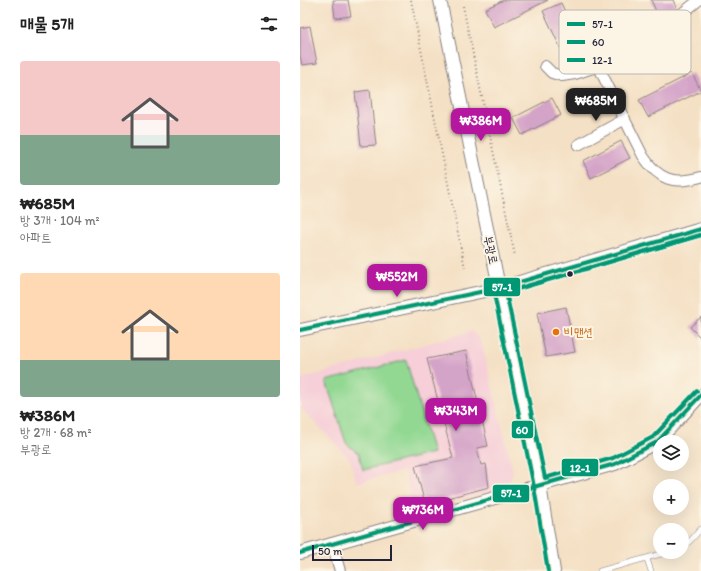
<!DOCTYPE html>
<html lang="ko">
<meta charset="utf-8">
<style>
:root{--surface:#fff;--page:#f2f2f2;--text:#222;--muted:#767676;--accent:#b5179e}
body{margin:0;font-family:Itim,"Poor Story",sans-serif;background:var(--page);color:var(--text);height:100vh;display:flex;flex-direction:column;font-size:15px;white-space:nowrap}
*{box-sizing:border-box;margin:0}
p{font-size:13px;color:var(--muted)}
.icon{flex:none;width:22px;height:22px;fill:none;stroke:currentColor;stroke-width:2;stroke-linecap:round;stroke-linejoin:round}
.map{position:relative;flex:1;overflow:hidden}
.sheet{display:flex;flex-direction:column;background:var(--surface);width:300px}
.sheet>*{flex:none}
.fabs{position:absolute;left:353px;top:435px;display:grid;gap:8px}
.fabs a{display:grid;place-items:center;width:36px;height:36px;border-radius:50%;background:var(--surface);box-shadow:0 4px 16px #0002;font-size:20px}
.scale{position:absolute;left:12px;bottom:10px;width:80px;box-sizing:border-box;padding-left:4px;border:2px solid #22223b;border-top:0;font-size:11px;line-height:14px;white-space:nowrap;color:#22223b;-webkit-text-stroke:3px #fcf5e5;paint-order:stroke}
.price{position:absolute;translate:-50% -34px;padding:0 9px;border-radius:8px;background:var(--accent);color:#fff;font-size:13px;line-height:26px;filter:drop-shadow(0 1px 2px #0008)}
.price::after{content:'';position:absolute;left:50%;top:24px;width:12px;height:9px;margin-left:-6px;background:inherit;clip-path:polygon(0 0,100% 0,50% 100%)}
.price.selected{background:#222;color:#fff}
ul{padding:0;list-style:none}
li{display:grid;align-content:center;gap:8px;height:212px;padding:0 20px}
li span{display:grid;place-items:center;height:124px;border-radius:4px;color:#555}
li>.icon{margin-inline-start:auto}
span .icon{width:72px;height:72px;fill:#fffc;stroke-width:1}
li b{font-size:17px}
h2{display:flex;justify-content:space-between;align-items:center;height:48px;padding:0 20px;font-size:17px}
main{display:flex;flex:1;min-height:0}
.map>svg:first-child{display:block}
.built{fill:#f6cfd8}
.green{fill:#92d893;stroke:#5a7d67}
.building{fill:#d4a3c8}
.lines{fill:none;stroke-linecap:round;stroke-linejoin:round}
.service-casing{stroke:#8b8180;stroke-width:6}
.minor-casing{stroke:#8b8180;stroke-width:12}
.tertiary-casing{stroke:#8b8180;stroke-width:14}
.path{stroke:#8b8180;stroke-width:2;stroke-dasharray:1 3;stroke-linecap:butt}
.service{stroke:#fff;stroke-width:5}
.minor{stroke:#fff;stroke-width:10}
.tertiary{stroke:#fff;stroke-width:12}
.bus-1-casing{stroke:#fcf5e5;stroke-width:7}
.bus-2-casing{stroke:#fcf5e5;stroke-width:7}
.bus-3-casing{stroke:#fcf5e5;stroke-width:7}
.bus-1{stroke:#009775;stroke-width:4}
.bus-2{stroke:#009775;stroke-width:4}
.bus-3{stroke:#009775;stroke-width:4}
.bus-dot{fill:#22223b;stroke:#fcf5e5;stroke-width:1.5}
.food-dot{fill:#e8710a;stroke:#fcf5e5;stroke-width:1.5}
.labels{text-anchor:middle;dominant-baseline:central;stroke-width:4;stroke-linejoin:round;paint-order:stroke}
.street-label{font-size:12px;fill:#22223b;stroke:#fcf5e5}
.food-label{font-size:12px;fill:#c56008;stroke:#fcf5e5;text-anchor:start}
.key{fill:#fcf5e5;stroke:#bbb6b2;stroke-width:1}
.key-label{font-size:11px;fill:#22223b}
.line-badge{stroke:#fcf5e5;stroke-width:1.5}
.badge-label{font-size:11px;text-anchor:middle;font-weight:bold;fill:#fff}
</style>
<main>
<section class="sheet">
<h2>매물 5개<svg class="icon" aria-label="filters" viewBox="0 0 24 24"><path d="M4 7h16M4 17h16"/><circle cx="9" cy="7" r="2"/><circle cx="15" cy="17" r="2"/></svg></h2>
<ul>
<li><span style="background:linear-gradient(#f6c9c9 60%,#7fa58c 0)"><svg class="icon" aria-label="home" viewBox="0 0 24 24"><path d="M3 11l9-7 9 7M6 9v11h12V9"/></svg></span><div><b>₩685M</b><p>방 3개 · 104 m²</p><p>아파트</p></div></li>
<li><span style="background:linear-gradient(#ffd9b3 70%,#7fa58c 0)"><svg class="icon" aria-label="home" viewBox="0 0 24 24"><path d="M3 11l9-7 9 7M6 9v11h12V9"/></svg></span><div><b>₩386M</b><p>방 2개 · 68 m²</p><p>부광로</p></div></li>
</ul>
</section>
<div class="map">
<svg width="401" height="571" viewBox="0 0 401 571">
<rect width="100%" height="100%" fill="#fcf5e5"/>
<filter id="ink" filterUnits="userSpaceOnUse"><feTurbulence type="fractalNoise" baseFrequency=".025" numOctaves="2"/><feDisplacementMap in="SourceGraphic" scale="8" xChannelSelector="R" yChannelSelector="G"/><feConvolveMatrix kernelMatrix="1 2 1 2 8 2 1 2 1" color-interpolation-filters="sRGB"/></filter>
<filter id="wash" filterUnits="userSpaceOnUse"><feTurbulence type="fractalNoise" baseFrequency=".012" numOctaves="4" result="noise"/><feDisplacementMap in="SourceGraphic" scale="16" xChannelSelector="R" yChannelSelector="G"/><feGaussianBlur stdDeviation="0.9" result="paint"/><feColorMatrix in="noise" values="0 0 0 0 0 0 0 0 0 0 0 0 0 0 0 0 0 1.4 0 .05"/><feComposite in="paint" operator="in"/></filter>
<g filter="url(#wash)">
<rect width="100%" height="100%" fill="#f4e0c4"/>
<polygon class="built" points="172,331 181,341 213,472 207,487 115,511 104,471 57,483 50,459 0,407 0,379"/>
<polygon class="green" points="106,360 133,453 63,470 59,454 46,443 26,381"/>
<g id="blocks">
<g class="building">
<polygon points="33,0 48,0 51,16 35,18"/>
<polygon points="204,0 248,0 194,27 185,9"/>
<polygon points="351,0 373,0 377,9 359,18"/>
<polygon points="261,3 286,56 268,64 243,11"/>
<polygon points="10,26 17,63 2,65 0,56 0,28"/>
<polygon points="392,73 401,91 348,117 339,100"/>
<polygon points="70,90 76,145 61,146 55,92"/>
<polygon points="252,98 261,115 222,135 213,118"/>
<polygon points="321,141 330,158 291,178 283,161"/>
<polygon points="266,307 275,352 246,357 237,313"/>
<polygon points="401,317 401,338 390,327"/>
<polygon points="166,351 188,446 177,448 181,465 186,464 189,487 125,504 115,466 153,458 127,359"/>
</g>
</g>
</g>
<g filter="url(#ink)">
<use href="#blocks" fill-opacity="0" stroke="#8b8180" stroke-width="1"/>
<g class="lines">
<g class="service-casing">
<g id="service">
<polyline points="382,546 389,542 401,529"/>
<polyline points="347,559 351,571"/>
<polyline points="300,571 368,552"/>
</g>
</g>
<g class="minor-casing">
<g id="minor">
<polyline points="245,66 252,73 262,76 275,74 319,59 347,41 399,0"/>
<path d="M298,66l45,90c16,24 30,29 58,21"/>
<polyline points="278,145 325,119"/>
<polyline points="32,543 40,571"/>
</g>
</g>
<g class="tertiary-casing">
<g id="tertiary">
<polyline points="140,0 240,486 254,571"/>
<polyline points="0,330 199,288 401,229"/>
<polyline points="0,553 315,464 357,442 401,395"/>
</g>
</g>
<g class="path">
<polyline points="111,0 165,268"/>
<polyline points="163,6 215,256"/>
</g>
<use href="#service" class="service"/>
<use href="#minor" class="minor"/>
<use href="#tertiary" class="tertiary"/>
<g class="bus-1-casing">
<g id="bus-1">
<polyline points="0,330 199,288 401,229"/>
<polyline points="0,553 315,464 357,442 401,395"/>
</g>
</g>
<g class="bus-2-casing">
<g id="bus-2">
<polyline points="193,289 234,487 248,571"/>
<polyline points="201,294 401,235"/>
</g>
</g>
<g class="bus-3-casing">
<polyline id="bus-3" points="397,391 353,437 313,458 245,478 206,292 401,235"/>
</g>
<use href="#bus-1" class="bus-1"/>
<use href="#bus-2" class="bus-2"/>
<use href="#bus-3" class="bus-3"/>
</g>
</g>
<circle class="bus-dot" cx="270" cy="274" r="3.5"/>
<circle class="food-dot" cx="256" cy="332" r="4"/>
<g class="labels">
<g class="street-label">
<text transform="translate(191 250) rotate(78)">부광로</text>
</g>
<g class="food-label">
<text x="264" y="332">비맨션</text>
</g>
</g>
<rect x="259" y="10" width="132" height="64" rx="6" class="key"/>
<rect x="267" y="22" width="18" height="4" fill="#009775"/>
<rect x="267" y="40" width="18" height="4" fill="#009775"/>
<rect x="267" y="58" width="18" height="4" fill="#009775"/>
<g class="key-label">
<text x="292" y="28">57-1</text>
<text x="292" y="46">60</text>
<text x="292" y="64">12-1</text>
</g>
<g class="line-badge">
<rect x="183" y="277" width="38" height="20" rx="4" fill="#009775"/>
<rect x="211" y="420" width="23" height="19" rx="4" fill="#009775"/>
<rect x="261" y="458" width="38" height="19" rx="4" fill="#009775"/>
<rect x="192" y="484" width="38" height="19" rx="4" fill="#009775"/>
</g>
<g class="badge-label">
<text x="202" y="291">57-1</text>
<text x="222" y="434">60</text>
<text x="280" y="472">12-1</text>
<text x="211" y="497">57-1</text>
</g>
</svg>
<div class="fabs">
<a><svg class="icon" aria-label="layers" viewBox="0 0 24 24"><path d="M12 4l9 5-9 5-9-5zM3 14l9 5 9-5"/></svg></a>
<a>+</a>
<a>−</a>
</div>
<div class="scale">50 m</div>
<b class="price selected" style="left:296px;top:122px">₩685M</b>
<b class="price" style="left:181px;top:142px">₩386M</b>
<b class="price" style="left:97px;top:298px">₩552M</b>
<b class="price" style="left:156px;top:432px">₩343M</b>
<b class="price" style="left:123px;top:531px">₩736M</b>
</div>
</main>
